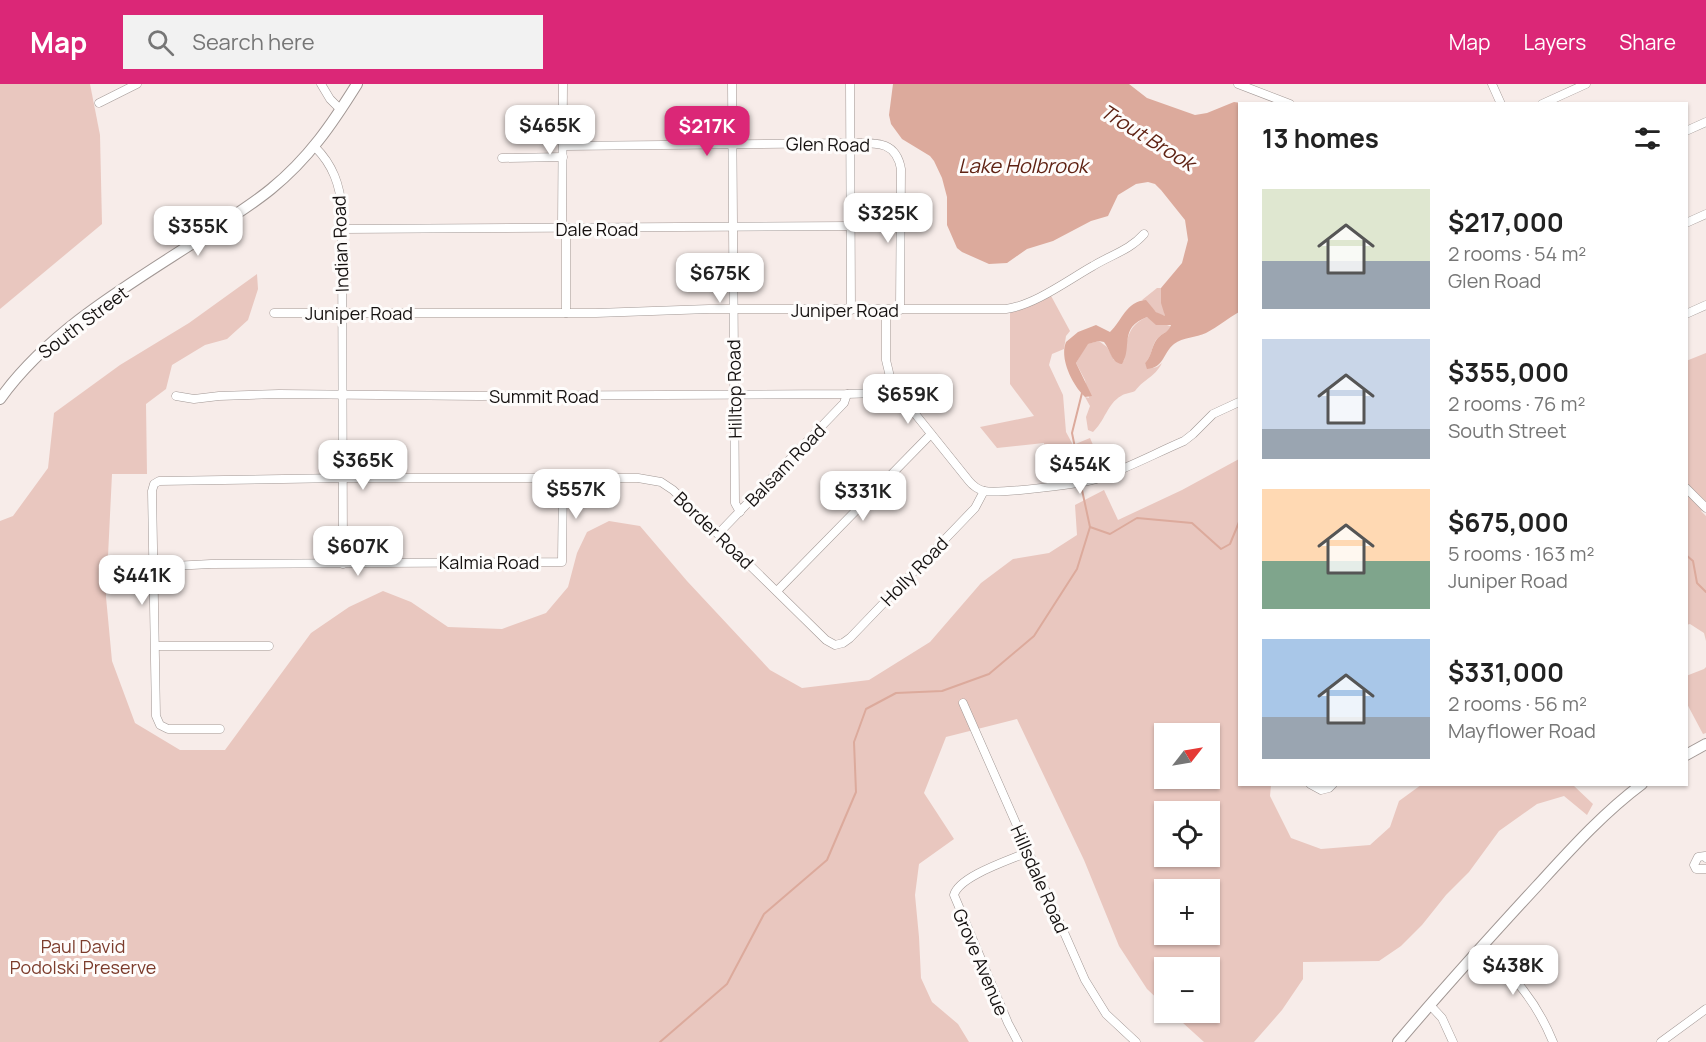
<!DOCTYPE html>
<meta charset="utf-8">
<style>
:root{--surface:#fff;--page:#f2f2f2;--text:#222;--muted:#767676;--accent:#db2777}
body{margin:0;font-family:Manrope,sans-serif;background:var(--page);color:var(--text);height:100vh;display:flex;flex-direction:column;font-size:22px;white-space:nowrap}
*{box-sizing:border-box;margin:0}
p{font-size:20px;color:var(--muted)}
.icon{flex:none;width:33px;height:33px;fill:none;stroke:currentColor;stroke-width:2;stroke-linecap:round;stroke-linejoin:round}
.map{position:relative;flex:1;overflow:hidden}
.sheet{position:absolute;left:1238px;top:18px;width:450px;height:684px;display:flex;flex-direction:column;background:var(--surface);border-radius:0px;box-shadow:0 2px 4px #0004}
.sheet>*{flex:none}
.needle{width:39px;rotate:59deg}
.buttons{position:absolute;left:1154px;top:639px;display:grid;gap:12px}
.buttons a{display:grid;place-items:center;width:66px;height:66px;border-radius:0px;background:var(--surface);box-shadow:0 2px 4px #0004;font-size:30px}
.price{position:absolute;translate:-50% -51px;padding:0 14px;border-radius:12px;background:#fff;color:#222;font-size:20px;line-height:39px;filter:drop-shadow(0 2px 3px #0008)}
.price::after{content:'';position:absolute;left:50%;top:36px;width:18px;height:14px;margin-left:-9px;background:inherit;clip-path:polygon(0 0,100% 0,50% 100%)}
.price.on{background:var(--accent);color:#fff}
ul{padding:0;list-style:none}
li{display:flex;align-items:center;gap:18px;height:150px;padding:0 24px}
li span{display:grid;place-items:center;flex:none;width:168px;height:120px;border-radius:0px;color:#555}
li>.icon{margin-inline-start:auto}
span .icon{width:72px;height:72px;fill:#fffc;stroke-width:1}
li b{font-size:26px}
h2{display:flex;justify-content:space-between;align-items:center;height:72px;padding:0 24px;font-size:26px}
header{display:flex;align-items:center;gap:36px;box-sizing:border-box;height:84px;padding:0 30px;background:var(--accent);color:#fff}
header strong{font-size:28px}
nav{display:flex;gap:33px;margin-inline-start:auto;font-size:21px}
.search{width:420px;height:54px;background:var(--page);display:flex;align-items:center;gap:15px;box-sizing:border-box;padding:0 21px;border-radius:0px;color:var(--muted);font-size:22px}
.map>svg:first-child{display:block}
.green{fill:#e9c7bf;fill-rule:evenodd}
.water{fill:#dcaa9c}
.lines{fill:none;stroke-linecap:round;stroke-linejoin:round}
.stream{stroke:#dcaa9c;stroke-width:2}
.street-casing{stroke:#a19794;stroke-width:9}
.secondary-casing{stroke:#a19794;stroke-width:12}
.street{stroke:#fff;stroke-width:8}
.secondary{stroke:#fff;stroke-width:10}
.labels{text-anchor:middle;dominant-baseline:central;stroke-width:6;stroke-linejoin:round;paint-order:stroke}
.street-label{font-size:18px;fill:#151110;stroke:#fefcfb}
.park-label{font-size:18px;fill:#7c3c2c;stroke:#fefcfb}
.water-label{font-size:20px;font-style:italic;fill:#5f2213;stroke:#fefcfb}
</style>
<header>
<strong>Map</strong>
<div class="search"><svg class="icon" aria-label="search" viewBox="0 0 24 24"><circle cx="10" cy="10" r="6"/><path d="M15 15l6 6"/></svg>Search here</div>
<nav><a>Map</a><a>Layers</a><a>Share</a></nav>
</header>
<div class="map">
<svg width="1706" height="958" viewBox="0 0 1706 958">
<rect width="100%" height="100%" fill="#f7ece9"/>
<g class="green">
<polygon points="0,0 90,0 100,51 102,140 0,225"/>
<path d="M257,190l1,15 -10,31 -21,19 -22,6 -33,20 -6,24 -20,15 1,70h-35l-6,123 6,64 23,62 45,27h45l86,-117 38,-26 34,-16 28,11 37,25 54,2 44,-16 22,-26 9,-34 10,-21 22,-11 31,5 47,55 83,89 32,18 67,-8 61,-38 51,-59 32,-24 36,-6 28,-18 -2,-30 29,-15 14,30 64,-30 57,-31v325l32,1 -1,11 21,42 30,11 49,-4 20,-18 9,-26 22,-16h152l20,19 -6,11 -23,-19 -27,8 -38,27 -30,41 -23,23 -24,30 -21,21 -22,15 -76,1v17l-21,31 -28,32h-50l-32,-29 37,-1v-44h-45v37l-17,-16 -28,-43 -35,-86 -67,-141 -71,18 -22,56 30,46 -35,25 -4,31 4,42 2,41 11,24 26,22 11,18h-969v-521l13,-5 35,-48 6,-55 66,-48 69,-42zM1164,650h45v44h-45zM1164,728h45v44h-45zM1164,806h45v44h-45z"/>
<path d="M1157,204h4v7l4,21c-9,-1 -15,-11 -23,-16z"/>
<polygon points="1050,210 1070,247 1066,252 1064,265 1052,270 1049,281 1063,311 1066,348 1073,361 1090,354 1103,384 1091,390 1048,394 1044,359 997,364 980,343 1034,332 1010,300 1010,227 1018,227"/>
<path d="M1147,233l25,10c-5,5 -12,8 -16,13 -5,8 -4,16 -11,23l3,6 9,-2 5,-4c-8,15 -17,15 -27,28 -4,2 -10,2 -14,5 -14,8 -16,25 -28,36l-5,-2 -2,-13 4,-11 -5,-9 4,1 -4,-18 -9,-17 11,-19 12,-3 8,6 7,13 10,1c3,-19 2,-35 23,-44z"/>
<polygon points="1706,269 1706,423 1701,427 1706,432 1706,557 1704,549 1690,540 1686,541 1686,277"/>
<polygon points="1706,583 1706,649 1703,650 1686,618 1686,592 1704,585"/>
</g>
<path class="water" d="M893,0h236l18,14 48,17 12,-2 27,-11 7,1 -2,1v208c-11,6 -21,15 -33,21 -10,5 -23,4 -32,11 -11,9 -10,24 -27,25l-2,-6c7,-7 6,-16 12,-24 5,-6 12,-7 14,-14h-15l-9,-8c-29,11 -14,30 -25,47 -11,-1 -12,-15 -18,-22l-5,-1 -11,3 -12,19 16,33 -7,1c-12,-11 -26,-38 -19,-55l12,-10 18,-7 14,7c12,-11 16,-31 36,-32l10,12 9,4 -4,-13v-15l21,-25 6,-23 -3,-20 -24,-30 -6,-6 -7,-2 -12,2 -18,11 -10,21 -17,5 -38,20 -26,8 -20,14 -18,1 -27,-12 -5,-4 -10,-23v-28l-5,-19 -8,-17 -4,-5 -28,-17 -11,-15 -2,-9z"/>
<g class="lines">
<g class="stream">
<polyline points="1080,388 1072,349 1082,309"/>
<polyline points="1090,443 1110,450 1137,434 1192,439 1221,465 1230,460 1239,438"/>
<polyline points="1686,471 1693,477 1697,499 1706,508"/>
<polyline points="660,958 727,900 764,830 827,776 856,708 854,658 866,625 896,609 942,607 989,590 1034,552 1077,485 1090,443 1082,406"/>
</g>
<g class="street-casing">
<g id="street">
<polyline points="321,0 330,15 341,26"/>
<polyline points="732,0 735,419 740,428"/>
<polyline points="850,0 851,226"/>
<polyline points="1238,0 1290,20"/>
<polyline points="1492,0 1501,20"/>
<polyline points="99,19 137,0"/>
<polyline points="1542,20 1586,0"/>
<polyline points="1686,47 1706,38"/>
<path d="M563,62l287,-3c25,0 46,-3 51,26l-1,141"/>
<path d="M315,63c18,18 25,38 27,63l1,354"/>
<polyline points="502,74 563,73"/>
<polyline points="1686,139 1706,130"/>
<polyline points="562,144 563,0"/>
<polyline points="342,145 851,142"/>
<path d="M886,226v50l5,21 13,19 65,81c4,5 8,8 15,10 15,3 99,-7 115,-13 29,-10 57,-25 85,-37l9,-7 20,-20 26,-12"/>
<path d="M274,229h322l113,-4h297c29,-4 62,-29 87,-43 18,-11 37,-16 51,-32"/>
<polyline points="566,229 566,145"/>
<polyline points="1686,230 1706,221"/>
<polyline points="176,312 194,315 219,312 279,310 479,312 847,310 876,309 894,303"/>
<polyline points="1686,404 1706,424"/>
<polyline points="718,450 844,319 847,310"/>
<polyline points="153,483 211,480 562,478 563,395"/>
<polyline points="777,507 931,350"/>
<polyline points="156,562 269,562"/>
<polyline points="963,619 1085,896 1106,930 1136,958"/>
<polyline points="220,645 168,645 160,641 156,632 152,407 154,400 159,397 342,394 638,394 661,398 673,406 826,556 835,561 843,559 850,554 975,424 984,407"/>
<polyline points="1310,700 1321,706 1329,704 1333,700"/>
<polyline points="1706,774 1705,772 1698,773 1694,781 1696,785 1706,785"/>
<path d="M1482,862c32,31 54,54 71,96"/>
<polyline points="1430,921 1442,934 1453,958"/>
<path d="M1018,958l-10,-19 -54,-128c5,-19 56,-35 74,-43"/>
<polyline points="1661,958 1706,925"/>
</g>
</g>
<g class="secondary-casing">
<g id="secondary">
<path d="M0,315c53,-74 141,-121 216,-171 18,-13 38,-25 55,-39 38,-31 61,-65 86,-105"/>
<polyline points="1686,671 1706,660"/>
<path d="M1398,958c45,-53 92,-105 139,-156 33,-36 66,-73 105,-102"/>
</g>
</g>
<use href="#street" class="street"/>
<use href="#secondary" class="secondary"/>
</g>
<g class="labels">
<g class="street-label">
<text transform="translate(828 60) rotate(1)">Glen Road</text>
<text x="597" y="145">Dale Road</text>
<text transform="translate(340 160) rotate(-92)">Indian Road</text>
<text x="845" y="226">Juniper Road</text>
<text x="359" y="229">Juniper Road</text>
<text transform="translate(83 238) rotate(-37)">South Street</text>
<text transform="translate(734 305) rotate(-91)">Hilltop Road</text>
<text x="544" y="312">Summit Road</text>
<text transform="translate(785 381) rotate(-46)">Balsam Road</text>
<text transform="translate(714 446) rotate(44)">Border Road</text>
<text x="489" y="478">Kalmia Road</text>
<text transform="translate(914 487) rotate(-46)">Holly Road</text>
<text transform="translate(1040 795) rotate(66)">Hillsdale Road</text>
<text transform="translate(981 878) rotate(67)">Grove Avenue</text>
</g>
<g class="park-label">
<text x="83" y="862">Paul David<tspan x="83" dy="21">Podolski Preserve</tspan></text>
</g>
<g class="water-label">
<text transform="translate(1148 53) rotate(32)">Trout Brook</text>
<text x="1023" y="81">Lake Holbrook</text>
</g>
</g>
</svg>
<div class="buttons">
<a><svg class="needle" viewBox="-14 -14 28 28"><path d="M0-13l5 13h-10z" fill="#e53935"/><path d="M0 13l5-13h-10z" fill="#767676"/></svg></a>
<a><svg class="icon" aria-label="locate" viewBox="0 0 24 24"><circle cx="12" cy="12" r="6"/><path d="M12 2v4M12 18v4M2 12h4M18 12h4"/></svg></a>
<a>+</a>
<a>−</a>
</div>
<b class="price" style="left:550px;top:72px">$465K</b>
<b class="price on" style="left:707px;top:73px">$217K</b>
<b class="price" style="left:888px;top:160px">$325K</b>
<b class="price" style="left:198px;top:173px">$355K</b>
<b class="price" style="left:720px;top:220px">$675K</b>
<b class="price" style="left:908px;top:341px">$659K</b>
<b class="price" style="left:363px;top:407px">$365K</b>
<b class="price" style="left:1080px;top:411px">$454K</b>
<b class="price" style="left:576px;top:436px">$557K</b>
<b class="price" style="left:863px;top:438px">$331K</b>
<b class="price" style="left:358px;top:493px">$607K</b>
<b class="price" style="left:142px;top:522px">$441K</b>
<b class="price" style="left:1513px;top:912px">$438K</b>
<section class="sheet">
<h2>13 homes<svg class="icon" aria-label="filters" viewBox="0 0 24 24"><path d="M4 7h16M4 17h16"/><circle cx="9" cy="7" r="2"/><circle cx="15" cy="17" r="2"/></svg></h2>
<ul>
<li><span style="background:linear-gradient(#dfe7d0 60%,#9aa5b1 0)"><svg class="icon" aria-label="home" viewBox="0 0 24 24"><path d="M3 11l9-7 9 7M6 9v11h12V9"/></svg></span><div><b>$217,000</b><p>2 rooms · 54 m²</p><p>Glen Road</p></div></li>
<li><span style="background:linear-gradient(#c9d6e8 75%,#9aa5b1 0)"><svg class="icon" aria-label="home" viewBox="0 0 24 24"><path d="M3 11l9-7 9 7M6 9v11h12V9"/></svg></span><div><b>$355,000</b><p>2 rooms · 76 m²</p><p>South Street</p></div></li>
<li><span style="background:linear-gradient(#ffd9b3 60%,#7fa58c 0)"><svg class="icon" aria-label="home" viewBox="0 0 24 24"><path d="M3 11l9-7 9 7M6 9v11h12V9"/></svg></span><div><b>$675,000</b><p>5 rooms · 163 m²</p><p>Juniper Road</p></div></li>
<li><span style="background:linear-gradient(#a9c7e8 65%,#9aa5b1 0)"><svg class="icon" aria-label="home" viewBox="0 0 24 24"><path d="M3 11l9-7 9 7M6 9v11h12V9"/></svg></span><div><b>$331,000</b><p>2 rooms · 56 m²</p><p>Mayflower Road</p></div></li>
</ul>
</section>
</div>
